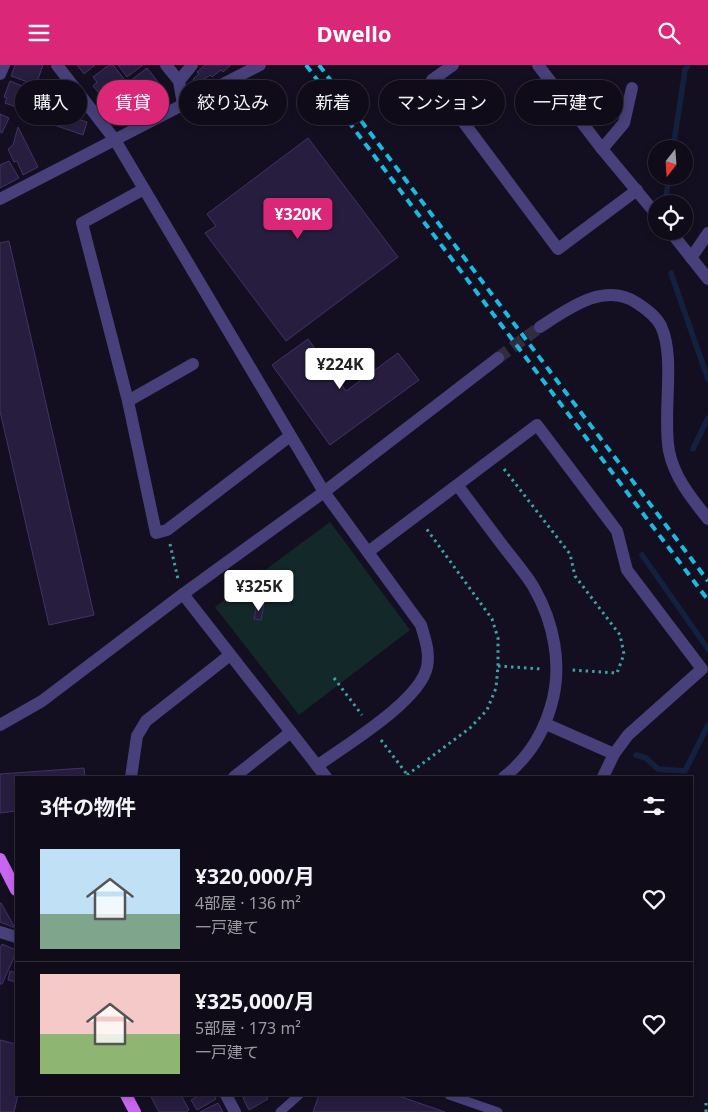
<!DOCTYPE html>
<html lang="ja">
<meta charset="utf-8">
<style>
:root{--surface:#0f0b18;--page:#1d1925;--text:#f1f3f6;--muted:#9b9ba2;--line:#2f2b37;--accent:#db2777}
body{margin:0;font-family:"Noto Sans","Noto Sans JP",sans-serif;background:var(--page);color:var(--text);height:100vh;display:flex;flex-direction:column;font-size:19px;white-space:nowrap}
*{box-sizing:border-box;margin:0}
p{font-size:16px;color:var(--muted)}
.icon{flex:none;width:28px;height:28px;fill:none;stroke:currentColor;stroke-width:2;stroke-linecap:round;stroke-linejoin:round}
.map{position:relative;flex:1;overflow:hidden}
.drawer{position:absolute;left:15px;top:711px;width:678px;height:320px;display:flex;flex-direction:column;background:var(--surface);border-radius:0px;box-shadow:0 2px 8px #0003,0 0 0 1px var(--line)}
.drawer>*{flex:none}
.top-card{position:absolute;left:15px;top:15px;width:679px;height:45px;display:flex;gap:10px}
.needle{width:32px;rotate:197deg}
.buttons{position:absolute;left:648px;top:75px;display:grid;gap:10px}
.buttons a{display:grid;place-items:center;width:45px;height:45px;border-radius:50%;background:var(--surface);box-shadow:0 2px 8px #0003,0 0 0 1px var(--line);font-size:25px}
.price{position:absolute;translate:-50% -42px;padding:0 11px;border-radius:5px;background:#fff;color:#222;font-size:16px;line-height:32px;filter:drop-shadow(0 1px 2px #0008)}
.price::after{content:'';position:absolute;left:50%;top:30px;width:15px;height:11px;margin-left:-8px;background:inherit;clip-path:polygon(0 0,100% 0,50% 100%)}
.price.selected{background:var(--accent);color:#fff}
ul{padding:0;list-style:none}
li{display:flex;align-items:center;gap:15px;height:125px;padding:0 25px}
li+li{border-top:1px solid var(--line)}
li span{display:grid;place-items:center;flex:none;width:140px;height:100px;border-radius:0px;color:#555}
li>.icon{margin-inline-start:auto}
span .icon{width:60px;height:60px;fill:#fffc;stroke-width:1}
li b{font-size:21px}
h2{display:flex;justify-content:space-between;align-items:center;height:60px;padding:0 25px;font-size:21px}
.pill{padding:0 18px;border-radius:22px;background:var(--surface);box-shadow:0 2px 8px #0003,0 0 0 1px var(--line);font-size:18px;line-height:45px}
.pill.selected{background:var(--accent);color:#fff}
header{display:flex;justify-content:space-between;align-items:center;height:65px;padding:0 25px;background:var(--accent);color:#fff;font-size:22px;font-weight:700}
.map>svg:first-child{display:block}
.green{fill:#132829}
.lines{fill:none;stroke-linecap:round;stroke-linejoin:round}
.stream{stroke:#132141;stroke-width:5.5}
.building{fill:#271e3f;stroke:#423268}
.minor-tunnel{stroke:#322c41;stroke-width:12;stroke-dasharray:12 6;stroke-linecap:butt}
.path{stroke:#3ba3a6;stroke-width:3;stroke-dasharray:2.5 4;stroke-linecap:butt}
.service{stroke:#47407a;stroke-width:9}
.minor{stroke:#47407a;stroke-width:12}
.tertiary{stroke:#47407a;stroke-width:12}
.primary{stroke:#c766ee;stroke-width:12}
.rail{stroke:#19bbe1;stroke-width:4;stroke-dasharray:8 6;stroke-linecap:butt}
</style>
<header><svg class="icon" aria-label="menu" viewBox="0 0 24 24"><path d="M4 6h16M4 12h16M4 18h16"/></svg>Dwello<svg class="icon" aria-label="search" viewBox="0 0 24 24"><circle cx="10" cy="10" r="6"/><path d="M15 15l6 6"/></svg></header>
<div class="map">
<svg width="708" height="1047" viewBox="0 0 708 1047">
<rect width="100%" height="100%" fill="#140f20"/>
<polygon class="green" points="330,457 410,565 299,650 215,542"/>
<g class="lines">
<g class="stream">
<polyline points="673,84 685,5 688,0"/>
<polyline points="665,139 669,111"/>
<polyline points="671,208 708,314"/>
<polyline points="693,384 708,353"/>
<polyline points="642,490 708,584"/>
<polyline points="636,690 646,693 658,704 685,706 708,660"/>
</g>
</g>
<g class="building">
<polygon points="15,0 43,0 36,20 11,11"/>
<polygon points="77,0 95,0 84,9"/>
<polygon points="109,0 113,0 125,15 103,33 93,21 97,17 93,12"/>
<polygon points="118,0 143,0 127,12"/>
<polygon points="205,0 231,0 223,7 221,5 212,12 210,10 197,19 193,14 199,9 197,7"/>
<polygon points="147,3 163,23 146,36 130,16"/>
<polygon points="10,16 32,25 28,34 32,35 27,46 5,38 7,33 4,32"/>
<polygon points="42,20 55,24 56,22 62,24 50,56 31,49"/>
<polygon points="128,20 141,36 118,54 108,40 117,33 115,30"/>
<polygon points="59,44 72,49 71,52 87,57 83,70 54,60"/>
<polygon points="0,49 9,53 2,68 0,67"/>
<polygon points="18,62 38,102 23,110 17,96 14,97 8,84 13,80"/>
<polygon points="308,73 398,192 286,276 205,168 216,161 207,149"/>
<polygon points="9,96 19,113 0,123 0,100"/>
<polygon points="9,176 94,550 49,560 0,346 0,178"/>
<polygon points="308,274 346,326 398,288 419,315 330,380 272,300"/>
<polygon points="257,538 264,540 261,555 254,554"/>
<polygon points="84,703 85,712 16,712 16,746 0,748 0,709"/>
<polygon points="0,838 1,838 15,863 0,857"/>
<polygon points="2,879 16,885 16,888 2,919 0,919 0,883"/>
<polygon points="10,906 16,908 16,906 16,917 8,915"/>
<polygon points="0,975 16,979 16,1030 18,1030 14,1047 0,1047"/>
<polygon points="150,1030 181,1030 189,1045 186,1047 159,1047"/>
<polygon points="200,1030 214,1030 216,1034 197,1045 191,1035"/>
<polygon points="245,1030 266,1030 268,1034 249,1045 243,1033 245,1032"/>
<polygon points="319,1030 396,1030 445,1047 313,1047"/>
<polygon points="218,1038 223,1047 200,1047"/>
</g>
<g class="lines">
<polyline class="minor-tunnel" points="498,293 540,262"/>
<g class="path">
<polyline points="504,404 570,489 575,511 620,570 624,589 617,608 571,605"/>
<polyline points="170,479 178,514"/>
<polyline points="498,601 542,604"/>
<polyline points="334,613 362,650"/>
<polyline points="381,675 409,712"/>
<polyline points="407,710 470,663 487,645 496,623 498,601 498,573 492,554 426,463"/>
<polyline points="706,1047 706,1036"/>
</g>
<g class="service">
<polyline points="449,1030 498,1047"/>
<polyline points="280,1047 299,1030"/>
</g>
<g class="minor">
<polyline points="57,0 115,75"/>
<polyline points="166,0 179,16"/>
<polyline points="453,0 432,15 558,184 637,125"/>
<polyline points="0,9 4,0"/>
<polyline points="183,40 179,16 192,0"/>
<polyline points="602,84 624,58 632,23"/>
<polyline points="144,124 82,158 128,336 156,468 167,465 290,371"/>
<polyline points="0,134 260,0"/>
<polyline points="691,193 708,168"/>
<path d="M540,262c28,-18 64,-46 97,-24 9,6 19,13 24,23 15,32 1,88 8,125 5,26 23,48 39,68"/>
<polyline points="128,336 193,299"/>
<path d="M458,421c15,20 30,40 45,60 10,13 21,26 30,40 21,36 30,80 18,120 -8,28 -24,53 -47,71"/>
<polyline points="368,487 537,360 617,466 627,505 702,604 628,670 614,689"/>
<polyline points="183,529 326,712"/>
<polyline points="546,659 614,689 603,712"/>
<path d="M317,701c29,-21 103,-65 110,-99 3,-15 -2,-28 -6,-42l-97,-133"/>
<polyline points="131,712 137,671 146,656 230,590"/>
<polyline points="234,712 291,667"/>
<polyline points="0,867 16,872"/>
<polyline points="226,1030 235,1047"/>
</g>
<g class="tertiary">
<polyline points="538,0 602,84 656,149"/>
<polyline points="115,75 324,427"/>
<polyline points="670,166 708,214"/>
<polyline points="0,660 42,636 183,529 324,427 498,293"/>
</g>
<g class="primary">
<polyline points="0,794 16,825"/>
<polyline points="126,1030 135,1047"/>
</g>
<g class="rail">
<polyline points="306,0 708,535"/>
<polyline points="319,0 708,516"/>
</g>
</g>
</svg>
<div class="buttons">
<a><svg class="needle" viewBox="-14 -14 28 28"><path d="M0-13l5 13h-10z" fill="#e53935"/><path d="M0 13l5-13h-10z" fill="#9b9ba2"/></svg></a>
<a><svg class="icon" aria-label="locate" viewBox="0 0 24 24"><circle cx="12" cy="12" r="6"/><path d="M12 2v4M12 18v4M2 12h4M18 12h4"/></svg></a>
</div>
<b class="price selected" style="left:298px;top:175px">¥320K</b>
<b class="price" style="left:340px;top:325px">¥224K</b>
<b class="price" style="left:259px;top:547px">¥325K</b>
<div class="top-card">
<a class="pill">購入</a>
<a class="pill selected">賃貸</a>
<a class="pill">絞り込み</a>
<a class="pill">新着</a>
<a class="pill">マンション</a>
<a class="pill">一戸建て</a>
</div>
<section class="drawer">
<h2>3件の物件<svg class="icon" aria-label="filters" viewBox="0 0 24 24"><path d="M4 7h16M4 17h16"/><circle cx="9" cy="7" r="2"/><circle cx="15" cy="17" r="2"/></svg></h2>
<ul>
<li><span style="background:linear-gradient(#bfe0f5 65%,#7fa58c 0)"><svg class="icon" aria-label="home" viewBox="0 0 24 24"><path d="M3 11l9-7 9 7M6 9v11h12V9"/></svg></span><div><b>¥320,000/月</b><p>4部屋 · 136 m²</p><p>一戸建て</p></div><svg class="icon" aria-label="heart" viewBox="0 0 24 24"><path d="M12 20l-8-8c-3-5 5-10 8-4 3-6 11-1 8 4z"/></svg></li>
<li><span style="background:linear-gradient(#f6c9c9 60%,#8fb573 0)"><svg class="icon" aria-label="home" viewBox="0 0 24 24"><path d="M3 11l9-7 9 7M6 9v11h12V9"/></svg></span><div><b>¥325,000/月</b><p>5部屋 · 173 m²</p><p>一戸建て</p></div><svg class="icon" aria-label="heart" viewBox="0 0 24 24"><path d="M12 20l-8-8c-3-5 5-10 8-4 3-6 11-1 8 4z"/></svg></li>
</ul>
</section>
</div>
